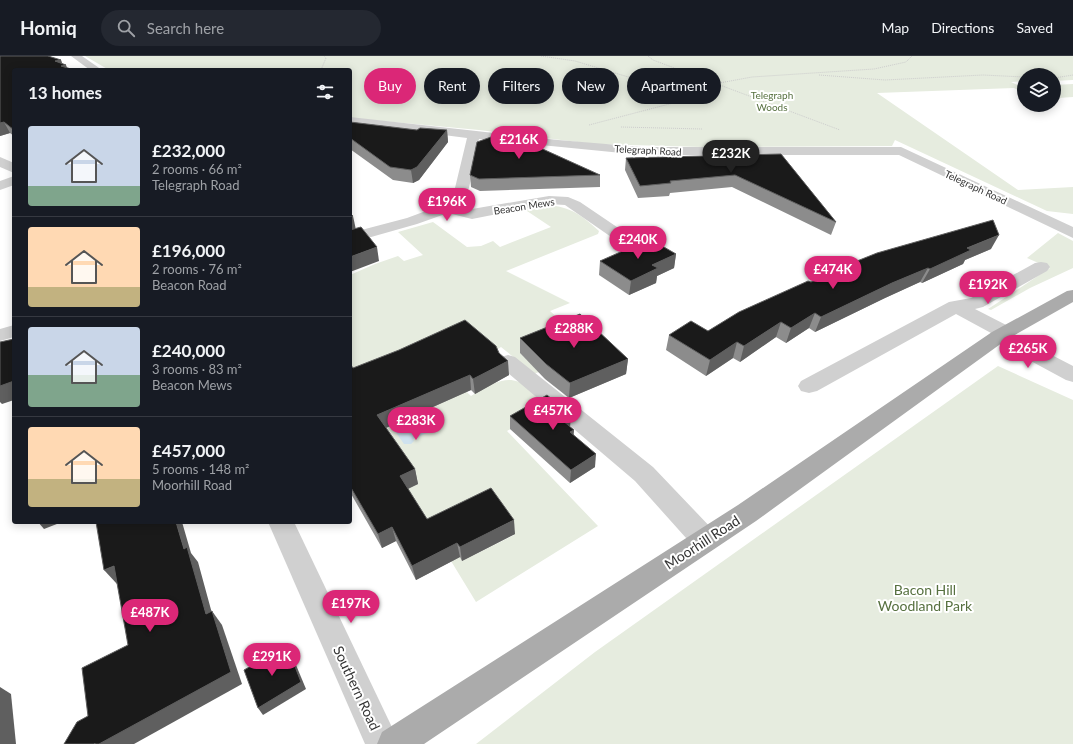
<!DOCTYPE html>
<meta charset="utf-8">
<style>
:root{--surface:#171b24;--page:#242831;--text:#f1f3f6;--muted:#9ea1a6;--line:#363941;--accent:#db2777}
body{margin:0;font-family:Lato,sans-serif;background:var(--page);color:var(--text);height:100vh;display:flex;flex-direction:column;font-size:15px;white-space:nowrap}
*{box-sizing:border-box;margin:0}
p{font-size:13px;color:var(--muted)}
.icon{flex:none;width:22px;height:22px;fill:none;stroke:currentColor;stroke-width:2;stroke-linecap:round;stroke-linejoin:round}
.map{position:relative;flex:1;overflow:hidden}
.drawer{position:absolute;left:12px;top:12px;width:340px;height:456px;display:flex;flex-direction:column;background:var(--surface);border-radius:4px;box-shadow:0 2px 10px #0003}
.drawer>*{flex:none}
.top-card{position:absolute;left:364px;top:12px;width:380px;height:36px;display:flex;gap:8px}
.tools{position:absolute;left:1017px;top:12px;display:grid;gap:8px}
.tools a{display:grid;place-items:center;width:44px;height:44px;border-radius:50%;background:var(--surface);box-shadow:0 2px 10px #0003;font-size:20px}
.price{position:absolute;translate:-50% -34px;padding:0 9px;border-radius:14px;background:var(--accent);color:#fff;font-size:13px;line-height:26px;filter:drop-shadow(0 1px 2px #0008)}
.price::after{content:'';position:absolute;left:50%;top:24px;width:12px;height:9px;margin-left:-6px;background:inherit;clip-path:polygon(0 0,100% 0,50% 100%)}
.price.selected{background:#222;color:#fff}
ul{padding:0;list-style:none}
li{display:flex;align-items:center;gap:12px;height:100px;padding:0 16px}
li+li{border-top:1px solid var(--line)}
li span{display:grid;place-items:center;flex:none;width:112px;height:80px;border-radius:4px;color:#555}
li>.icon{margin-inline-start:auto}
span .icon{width:48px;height:48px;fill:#fffc;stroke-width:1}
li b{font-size:17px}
h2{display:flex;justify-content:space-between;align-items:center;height:48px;padding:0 16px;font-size:17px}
.pill{padding:0 14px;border-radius:18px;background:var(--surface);box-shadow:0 2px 10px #0003;font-size:14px;line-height:36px}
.pill.selected{background:var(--accent);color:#fff}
header{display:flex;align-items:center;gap:24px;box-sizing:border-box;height:56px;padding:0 20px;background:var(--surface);border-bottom:1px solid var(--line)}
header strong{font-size:19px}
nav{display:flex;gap:22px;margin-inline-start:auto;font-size:14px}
.search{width:280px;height:36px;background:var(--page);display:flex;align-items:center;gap:10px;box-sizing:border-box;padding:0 14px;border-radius:22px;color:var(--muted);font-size:15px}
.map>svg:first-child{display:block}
.green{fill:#e6ecdf}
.water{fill:#cfe2ee}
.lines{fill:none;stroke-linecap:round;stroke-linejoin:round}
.path{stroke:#cdcdcd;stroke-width:1;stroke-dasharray:1 1;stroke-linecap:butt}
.minor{fill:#d0d0d0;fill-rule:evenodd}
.major{fill:#ababab;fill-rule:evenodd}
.wall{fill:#8c8c8c}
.shaded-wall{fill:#5f5f5f}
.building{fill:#1a1a1a;stroke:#5f5f5f}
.labels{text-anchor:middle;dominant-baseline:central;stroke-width:4;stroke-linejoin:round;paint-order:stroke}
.far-park-label{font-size:10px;fill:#56703f;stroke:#fff}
.far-street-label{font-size:10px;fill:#333;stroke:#fff}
.near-street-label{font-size:14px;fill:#333;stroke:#fff}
.near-park-label{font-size:14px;fill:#56703f;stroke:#fff}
</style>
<header>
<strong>Homiq</strong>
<div class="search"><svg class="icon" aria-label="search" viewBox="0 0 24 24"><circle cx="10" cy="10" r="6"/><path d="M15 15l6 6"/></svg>Search here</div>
<nav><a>Map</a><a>Directions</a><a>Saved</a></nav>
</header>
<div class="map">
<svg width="1073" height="688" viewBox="0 0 1073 688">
<rect width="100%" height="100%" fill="#fff"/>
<g class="green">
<polygon points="85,0 1073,0 1073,24 1054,25 1054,19 1024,19 1024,25 1011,26 1024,32 1024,37 1014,32 877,37 1018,134 1073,131 1073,158 1047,155 895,84 892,90 702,91 594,88 479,74 350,62 350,14 109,14"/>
<polygon points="1073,28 1073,41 1058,42 1054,40 1054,29"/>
<path d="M547,149c25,2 34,10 52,26l-1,3 -92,37 64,32 -20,8 30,27 -60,15 19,19 -5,2 -33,-27 -8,5 -58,10 36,34c41,-26 46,-18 82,8l-46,27 91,95 -122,76 -25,-41 9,-4 2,4 52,-26 -87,-7 -77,-151v-102l25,-11 23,-8 6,5 19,-6 -25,-23 35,-10 34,25 14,-1 12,-5 7,6 51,-20 -27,-18z"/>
<polygon points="1058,177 1073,185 1073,212 1030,232 991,254 988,253 1050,212 1027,202"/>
<polygon points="998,310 1073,344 1073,688 476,688 595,596"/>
</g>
<polygon class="water" points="425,362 434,374 413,383 414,385 411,388 404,388 395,375"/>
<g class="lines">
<g class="path">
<polyline points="541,0 575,5 695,41"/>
<polyline points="648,0 653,4 840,74"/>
<polyline points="321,14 326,2 324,0"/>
<polyline points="819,19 885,24 983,19 1024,21"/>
<polyline points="1054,22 1073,19"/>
<polyline points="589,69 696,41 714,28 752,21 874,13 906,6 912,0"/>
<polyline points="621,71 702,73"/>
</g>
<g class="minor">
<polygon points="71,0 82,0 102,14 90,14"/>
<polygon points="350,61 558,84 642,91 901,91 1073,171 1073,182 899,99 642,99 479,83 469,132 456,150 472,153 549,140 568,141 580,146 642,188 644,191 642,194 636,196 630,194 565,149 549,148 472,163 448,157 417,168 350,187 350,177 407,162 442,149 455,132 467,82 397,73 350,69"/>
<polygon points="0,101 14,107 14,117 0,111"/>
<polygon points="14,120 14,129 0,134 0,125"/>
<polygon points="1041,206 1047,207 1050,211 1047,215 983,251 975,253 1012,272 1015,276 1013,279 1073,310 1073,326 1066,324 992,284 989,280 991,277 956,258 817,335 809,337 801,335 798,330 801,325 949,246 971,242 1035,207"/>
<polygon points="14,269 14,281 0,285 0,273"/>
<polygon points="508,299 515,301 653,411 715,476 719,484 715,492 705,496 695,492 635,425 501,311 498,306 501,301"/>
<polygon points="268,466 294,466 400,688 365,688"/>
</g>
<polygon class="major" points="1073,234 1073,246 1006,284 756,465 424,688 377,688 382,676 738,449 992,276 1067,235"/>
</g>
<g class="wall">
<polygon points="0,0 61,4 62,8 67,12 72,14 14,14 14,80 10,77 0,80"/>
<polygon points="350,66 417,74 447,74 448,86 419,124 413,127 393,124 350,93"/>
<polygon points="781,98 836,166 831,179 732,131 670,137 669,140 638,142 625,114 626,102"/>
<polygon points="470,119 600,119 600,131 480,135 471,131"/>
<polygon points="991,193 965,204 963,208 922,227 920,226 885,242 815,276 809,272 786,287 776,281 740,306 733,302 706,320 666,294 669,279 708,275 836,215 837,213"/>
<polygon points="676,198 674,212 657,220 656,227 629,239 599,219 600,205"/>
<polygon points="520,282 628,303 626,318 569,342 545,323 520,297"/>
<polygon points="499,297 509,319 475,338 471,334 386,372 415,413 418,428 408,433 427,463 515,478 462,505 460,501 416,524 396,485 382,492 350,436 350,308 353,312"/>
<polygon points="510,360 570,371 574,374 573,378 595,411 570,427 510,373"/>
</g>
<g class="shaded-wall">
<polygon points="61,4 63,10 66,9 68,14 55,5"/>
<polygon points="4,66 10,77 0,80 0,67"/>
<polygon points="447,74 448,86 419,124 413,127 411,114"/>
<polygon points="353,160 356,174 350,176 350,161"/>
<polygon points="999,179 991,193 965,204 963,208 922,227 930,213 967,192"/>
<polygon points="377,191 379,205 350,216 350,201"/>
<polygon points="676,198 674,212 657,220 656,227 629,239 631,225 652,209"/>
<polygon points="928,212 920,226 885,242 815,276 821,261 892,227"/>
<polygon points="815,257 809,272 786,287 791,272"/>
<polygon points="781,266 776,281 740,306 744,290"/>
<polygon points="737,286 733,302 706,320 710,304"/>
<polygon points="628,303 626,318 569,342 570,327"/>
<polygon points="508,305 509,319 475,338 473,323"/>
<polygon points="470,319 471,334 381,374 377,359"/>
<polygon points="14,325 14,344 2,348 0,346 0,327"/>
<polygon points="571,359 570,372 562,364"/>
<polygon points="574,374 573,387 570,376"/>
<polygon points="596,398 595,411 570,427 571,414"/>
<polygon points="415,413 418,428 403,435 400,420"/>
<polygon points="514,464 515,478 462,505 460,491"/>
<polygon points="38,466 62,466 44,473"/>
<polygon points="176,466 182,466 191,497 198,506 216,572 206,558 184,493"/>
<polygon points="392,471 396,485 382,492 378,478"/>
<polygon points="457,487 460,501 416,524 412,510"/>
<polygon points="114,510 127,524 117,528 104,514"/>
<polygon points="212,555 222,569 242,628 134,688 99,688"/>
<polygon points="287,590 291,597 306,633 263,659 258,652"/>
<polygon points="0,631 11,638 16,688 0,688"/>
</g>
<g class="building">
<polygon points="0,0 48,0 61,4 55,5 66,9 61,10 71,13 69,14 14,14 14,74 4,66 0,67"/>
<polygon points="350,66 417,74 420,72 447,74 417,111 411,114 390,111 350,82"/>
<polygon points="505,76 600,119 479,123 470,119 477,86"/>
<polygon points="781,98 836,166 735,119 670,125 671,127 640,130 626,102"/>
<polygon points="350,157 353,160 350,161"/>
<polygon points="993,164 999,179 967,192 971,194 930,213 928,212 892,227 821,261 815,257 791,272 781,266 744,290 737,286 710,304 669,279 691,265 708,275 739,256 808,225 811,226 837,215 837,213 877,197"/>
<polygon points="361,171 377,191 350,201 350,174"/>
<polygon points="650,183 676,198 652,209 658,212 631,225 600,205"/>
<polygon points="580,258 628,303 570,327 546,308 520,282"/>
<polygon points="465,264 496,290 499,297 508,305 473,323 470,319 377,359 415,413 400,420 427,463 491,432 514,464 460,491 457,487 412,510 392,471 378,478 350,430 350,308 353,312 399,294"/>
<polygon points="14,283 14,325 0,330 0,286"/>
<polygon points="547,339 571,359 562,364 574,374 570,376 596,398 571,414 510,360"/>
<polygon points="96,466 176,466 184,493 187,491 206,558 212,555 231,616 99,688 95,688 95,687 94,688 64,688 77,666 88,660 82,612 128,589 114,510 104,514"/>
<polygon points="287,590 301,626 258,652 244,614"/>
</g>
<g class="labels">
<g class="far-park-label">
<text x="772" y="39">Telegraph<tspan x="772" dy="12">Woods</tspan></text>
</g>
<g class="far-street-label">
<text transform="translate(648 94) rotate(3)">Telegraph Road</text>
<text transform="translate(976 131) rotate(25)">Telegraph Road</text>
<text transform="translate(524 150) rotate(-9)">Beacon Mews</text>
</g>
<g class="near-street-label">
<text transform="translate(702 486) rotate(-33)">Moorhill Road</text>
<text transform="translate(357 632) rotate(65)">Southern Road</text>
</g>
<g class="near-park-label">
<text x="925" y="533">Bacon Hill<tspan x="925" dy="16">Woodland Park</tspan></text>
</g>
</g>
</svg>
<div class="tools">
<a><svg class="icon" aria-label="layers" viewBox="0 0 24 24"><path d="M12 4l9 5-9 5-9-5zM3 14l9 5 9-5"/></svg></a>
</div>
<b class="price" style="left:519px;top:104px">£216K</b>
<b class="price selected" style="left:731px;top:118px">£232K</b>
<b class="price" style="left:447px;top:166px">£196K</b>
<b class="price" style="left:638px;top:204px">£240K</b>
<b class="price" style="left:833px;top:234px">£474K</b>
<b class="price" style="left:988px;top:249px">£192K</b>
<b class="price" style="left:574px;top:293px">£288K</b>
<b class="price" style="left:1028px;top:313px">£265K</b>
<b class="price" style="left:553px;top:375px">£457K</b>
<b class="price" style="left:416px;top:385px">£283K</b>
<b class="price" style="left:351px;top:568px">£197K</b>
<b class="price" style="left:150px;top:577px">£487K</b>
<b class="price" style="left:272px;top:621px">£291K</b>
<div class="top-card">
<a class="pill selected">Buy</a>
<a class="pill">Rent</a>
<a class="pill">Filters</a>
<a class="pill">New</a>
<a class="pill">Apartment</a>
</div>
<section class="drawer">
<h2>13 homes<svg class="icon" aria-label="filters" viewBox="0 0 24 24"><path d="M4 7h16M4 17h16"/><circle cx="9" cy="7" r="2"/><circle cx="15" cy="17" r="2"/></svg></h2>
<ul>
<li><span style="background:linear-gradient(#c9d6e8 75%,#7fa58c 0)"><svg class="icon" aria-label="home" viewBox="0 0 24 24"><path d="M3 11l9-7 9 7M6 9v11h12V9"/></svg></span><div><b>£232,000</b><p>2 rooms · 66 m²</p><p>Telegraph Road</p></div></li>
<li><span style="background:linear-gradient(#ffd9b3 75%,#c2b280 0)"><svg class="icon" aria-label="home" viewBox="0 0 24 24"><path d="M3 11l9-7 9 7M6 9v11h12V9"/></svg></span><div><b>£196,000</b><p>2 rooms · 76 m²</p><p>Beacon Road</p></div></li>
<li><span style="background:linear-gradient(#c9d6e8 60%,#7fa58c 0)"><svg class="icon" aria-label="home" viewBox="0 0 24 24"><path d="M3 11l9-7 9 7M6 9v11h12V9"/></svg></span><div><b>£240,000</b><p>3 rooms · 83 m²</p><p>Beacon Mews</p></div></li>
<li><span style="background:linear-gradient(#ffd9b3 65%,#c2b280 0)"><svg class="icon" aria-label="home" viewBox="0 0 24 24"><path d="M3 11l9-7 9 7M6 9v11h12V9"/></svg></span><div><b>£457,000</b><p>5 rooms · 148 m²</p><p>Moorhill Road</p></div></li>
</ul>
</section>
</div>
